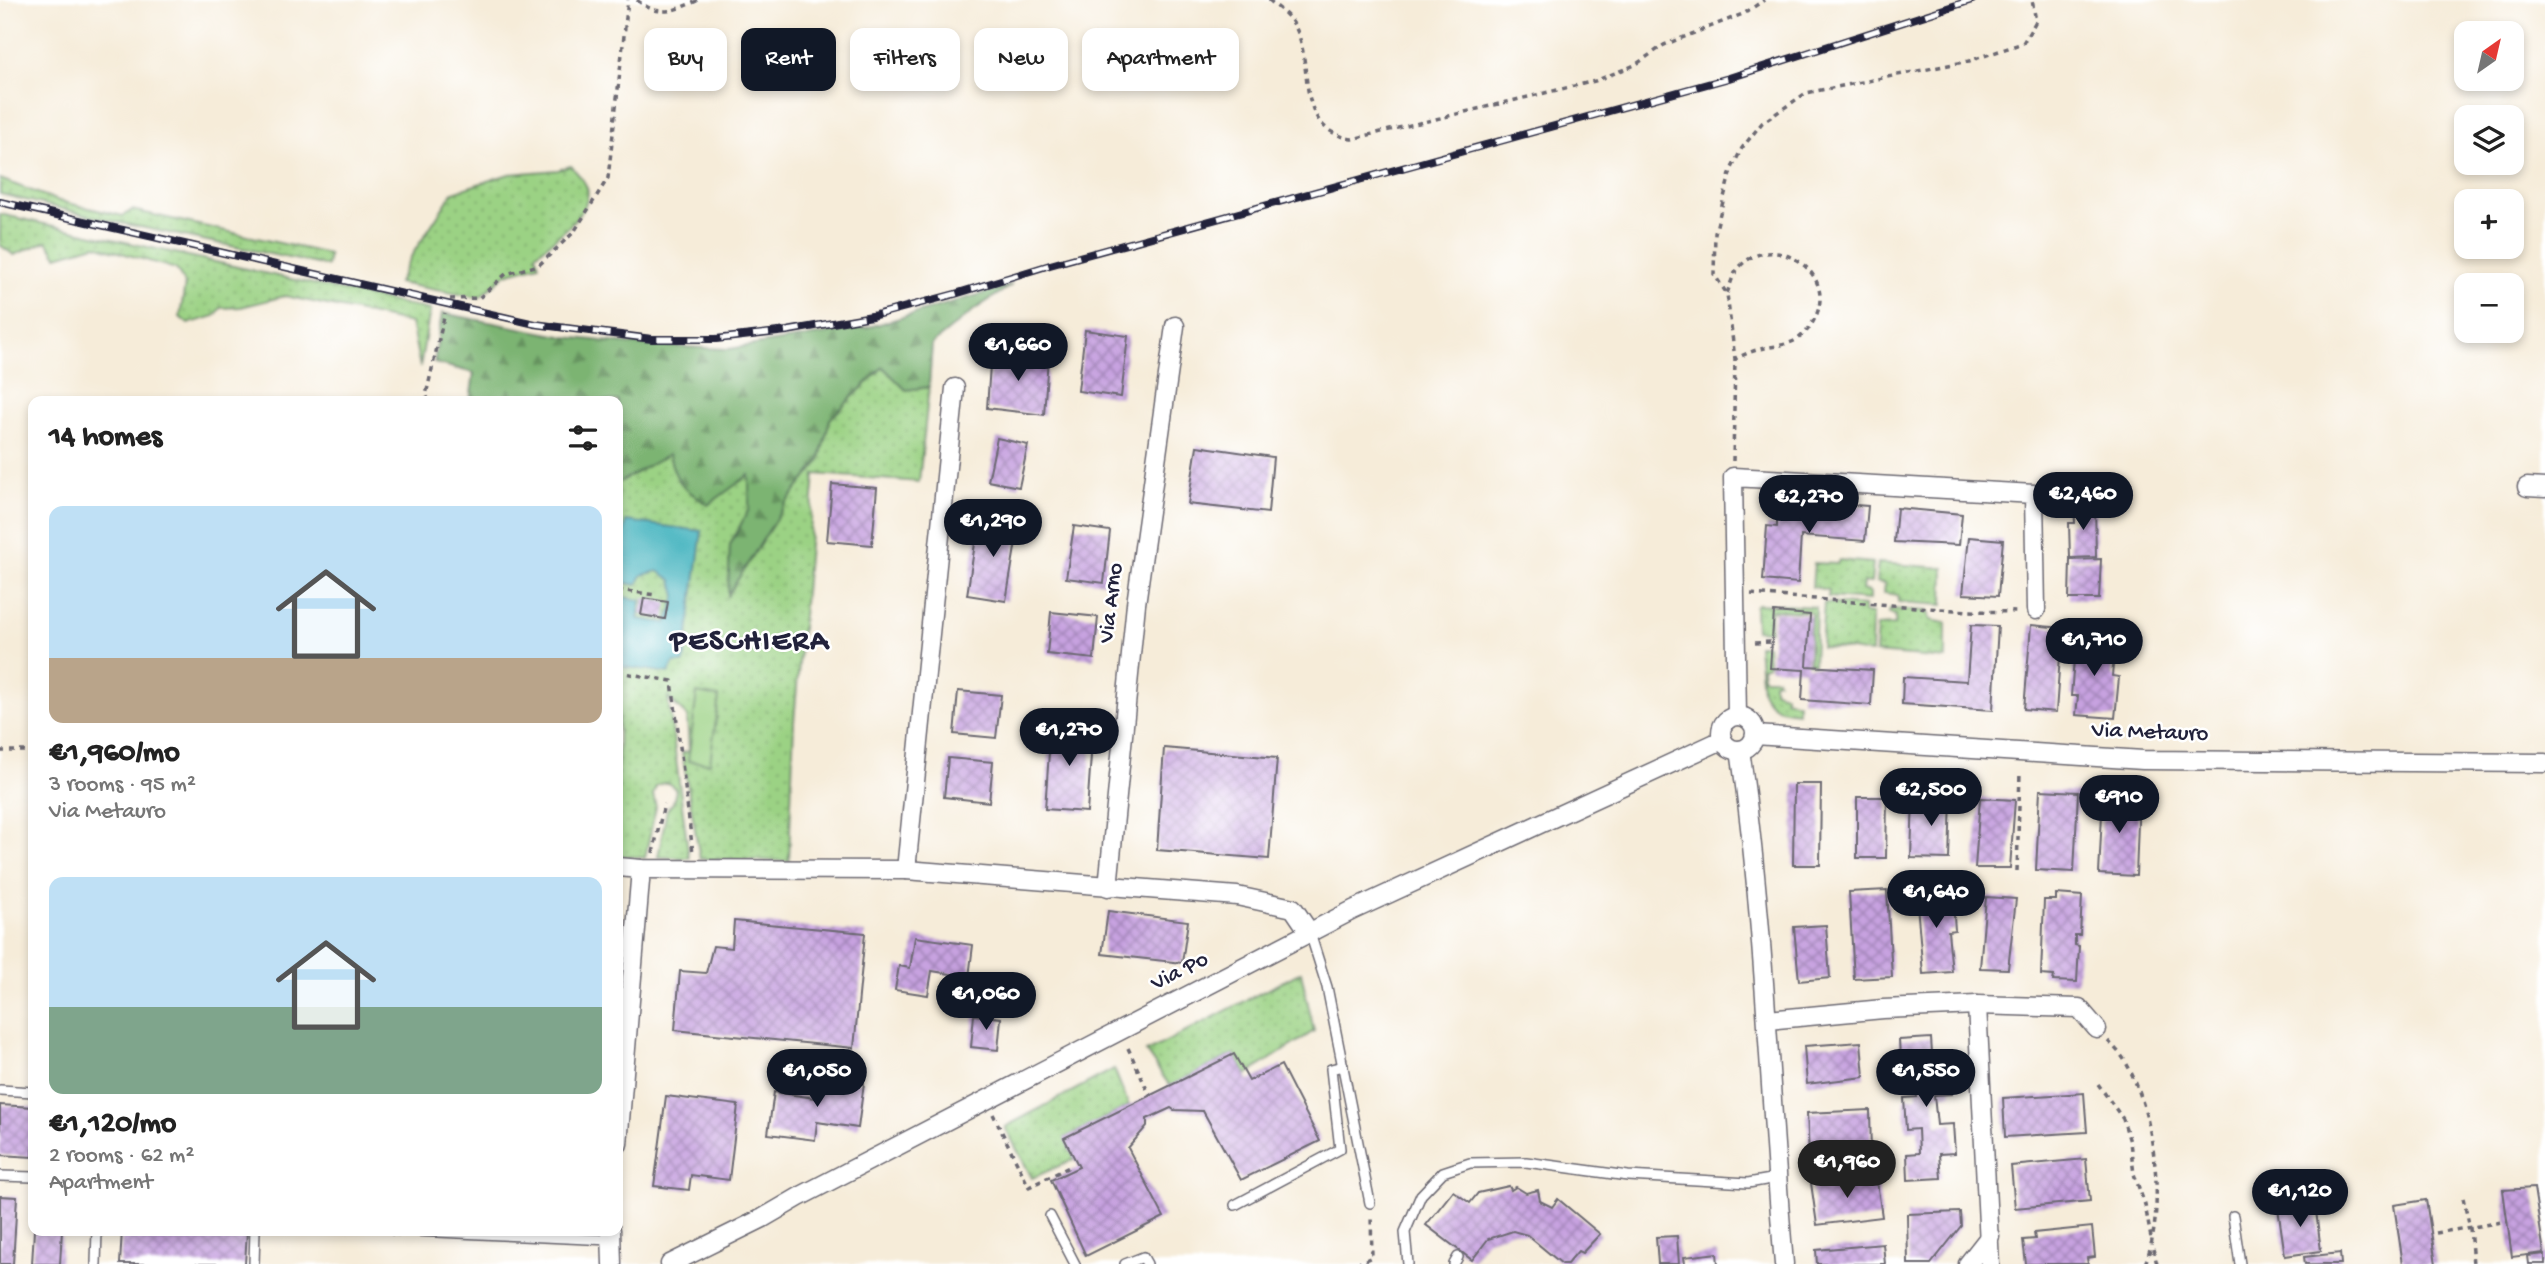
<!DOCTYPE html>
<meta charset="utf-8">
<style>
:root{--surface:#fff;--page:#f2f2f2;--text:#222;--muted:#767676;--accent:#111827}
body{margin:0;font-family:"Gochi Hand",sans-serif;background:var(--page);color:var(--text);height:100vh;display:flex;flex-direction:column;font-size:26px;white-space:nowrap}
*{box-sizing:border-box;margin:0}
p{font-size:23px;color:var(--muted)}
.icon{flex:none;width:38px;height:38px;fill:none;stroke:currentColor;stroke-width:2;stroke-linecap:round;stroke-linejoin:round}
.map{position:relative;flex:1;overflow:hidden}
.side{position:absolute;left:28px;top:396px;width:595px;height:840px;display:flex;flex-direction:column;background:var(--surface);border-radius:14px;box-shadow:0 4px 10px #0003}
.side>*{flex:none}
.top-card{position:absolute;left:644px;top:28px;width:665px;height:63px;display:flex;gap:14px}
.needle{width:46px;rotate:34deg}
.controls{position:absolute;left:2454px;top:21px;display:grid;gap:14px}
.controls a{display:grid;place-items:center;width:70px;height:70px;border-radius:14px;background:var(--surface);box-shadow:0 4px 10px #0003;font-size:35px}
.price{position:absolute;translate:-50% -60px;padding:0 16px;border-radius:24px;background:var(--accent);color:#fff;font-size:23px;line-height:46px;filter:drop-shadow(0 2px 4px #0008)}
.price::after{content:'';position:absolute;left:50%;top:42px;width:21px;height:16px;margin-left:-10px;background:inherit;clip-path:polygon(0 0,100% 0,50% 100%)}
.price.selected{background:#222;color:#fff}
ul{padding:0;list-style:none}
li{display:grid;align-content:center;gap:14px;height:371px;padding:0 21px}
li span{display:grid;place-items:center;height:217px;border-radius:14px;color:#555}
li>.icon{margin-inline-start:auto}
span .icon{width:126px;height:126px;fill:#fffc;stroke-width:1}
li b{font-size:30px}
h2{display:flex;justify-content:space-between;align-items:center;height:84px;padding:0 21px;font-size:30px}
.chip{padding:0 24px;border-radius:14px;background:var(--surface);box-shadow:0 4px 10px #0003;font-size:24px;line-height:63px}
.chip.selected{background:var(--accent);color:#fff}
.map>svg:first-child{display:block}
.grass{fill:url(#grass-dots);stroke:#5e7a60;stroke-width:2}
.forest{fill:url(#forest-firs);stroke:#4f6b56;stroke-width:2}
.park{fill:#9bd284;stroke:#5e7a60;stroke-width:2}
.water{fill:#45b4bf;stroke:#346b7d;stroke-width:2}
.building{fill:url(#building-cross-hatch)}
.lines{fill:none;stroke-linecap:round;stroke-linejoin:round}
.service-casing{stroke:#6c6972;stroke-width:12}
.minor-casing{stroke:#6c6972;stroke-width:21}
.path{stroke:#6c6972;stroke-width:3.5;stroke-dasharray:5 5;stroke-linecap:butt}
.service{stroke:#fff;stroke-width:9}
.minor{stroke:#fff;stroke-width:18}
.rail-casing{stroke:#22223b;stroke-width:8}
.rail{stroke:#fff;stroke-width:5;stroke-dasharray:16;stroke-linecap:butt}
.labels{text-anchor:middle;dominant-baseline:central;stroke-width:5;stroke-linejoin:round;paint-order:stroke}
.street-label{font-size:23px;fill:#22223b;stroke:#fff}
.district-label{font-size:30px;font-weight:bold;letter-spacing:2px;fill:#22223b;stroke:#fff}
</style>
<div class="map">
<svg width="2545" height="1264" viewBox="0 0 2545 1264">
<defs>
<pattern id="grass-dots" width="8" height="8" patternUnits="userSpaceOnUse" patternTransform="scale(1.75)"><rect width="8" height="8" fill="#9bd284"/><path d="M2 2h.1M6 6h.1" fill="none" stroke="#85b473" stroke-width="1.8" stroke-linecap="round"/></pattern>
<pattern id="forest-firs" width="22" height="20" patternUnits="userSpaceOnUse" patternTransform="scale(1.75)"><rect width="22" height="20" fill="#7cb472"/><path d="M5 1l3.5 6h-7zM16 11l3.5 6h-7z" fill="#65925f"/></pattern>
<pattern id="building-cross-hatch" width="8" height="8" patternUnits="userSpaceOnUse" patternTransform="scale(1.75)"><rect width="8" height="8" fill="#c7a2e0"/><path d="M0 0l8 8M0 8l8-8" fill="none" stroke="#a184b7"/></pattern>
</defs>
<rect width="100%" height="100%" fill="#fff"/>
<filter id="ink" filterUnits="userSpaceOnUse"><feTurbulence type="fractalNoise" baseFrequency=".0143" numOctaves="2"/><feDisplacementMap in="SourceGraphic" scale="14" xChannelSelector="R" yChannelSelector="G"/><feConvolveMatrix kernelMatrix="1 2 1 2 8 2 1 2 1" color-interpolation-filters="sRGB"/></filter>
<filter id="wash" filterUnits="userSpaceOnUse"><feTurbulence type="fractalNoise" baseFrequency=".00686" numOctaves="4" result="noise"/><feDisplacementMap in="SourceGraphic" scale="28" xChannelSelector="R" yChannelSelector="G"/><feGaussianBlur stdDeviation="1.57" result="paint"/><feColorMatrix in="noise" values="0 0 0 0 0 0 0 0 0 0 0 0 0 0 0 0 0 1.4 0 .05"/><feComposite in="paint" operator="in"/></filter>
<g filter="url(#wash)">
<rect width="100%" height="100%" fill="#f6ecd9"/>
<g class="grass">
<path d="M571,166c5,6 14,14 16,22 7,24 -35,53 -51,66l3,11 -33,9 -27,24 -81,-15 12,-25 43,-66 56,-18 49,-4z"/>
<polygon points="0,179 59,201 123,216 132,210 329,254 327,266 121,223 0,194"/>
<polygon points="0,214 430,310 420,367 411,323 285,296 241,307 221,308 215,316 188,324 180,317 185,284 176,269 95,245 57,256 47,241 14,255 0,245"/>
<path d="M883,367l23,23 23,-3 -10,95 -104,-8 -21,248 -5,139 -89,-2 -18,-106 7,-2 -2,-35 -19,-18 21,160 -31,-1 9,-48 6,-6 3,-13c-7,-8 -11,-9 -20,-4l-3,9 3,12 -11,51 -27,-3v-372l51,-29 80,20v35l-19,36 -1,48 57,-90 33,-41 11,-43z"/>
<polygon points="1839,560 1873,563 1871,583 1863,582 1862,590 1870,592 1870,600 1828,597 1829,590 1812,587 1814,563 1837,564"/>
<polygon points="1878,563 1944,568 1943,605 1898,602 1898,595 1884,593 1885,583 1876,582"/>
<path d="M1824,603l40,3v7l8,1 -1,39c-18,-2 -32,-6 -50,-6z"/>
<polygon points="1757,604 1816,607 1814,664 1809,663 1811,612 1770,610 1770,631 1756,630 1755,607"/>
<polygon points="1890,609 1928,611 1930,620 1946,623 1946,659 1875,653 1877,626 1895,625 1896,615 1889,614"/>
<path d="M1758,645h9l1,20 -6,2 1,11h14l1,3 -4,1v8l11,5v4l13,4v9c-18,-2 -27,-3 -36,-20z"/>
<polygon points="1301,972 1314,1031 1246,1075 1234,1054 1170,1086 1146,1052"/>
<polygon points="1114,1069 1129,1106 1065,1138 1075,1159 1032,1178 1005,1127"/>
</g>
<path class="forest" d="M1012,285l-38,25 -42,34 -3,43 -23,3 -23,-23 -53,52 -11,43 -33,41 -58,92 2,-50 19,-36v-34l-41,30c-24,-16 -33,-22 -39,-51l-51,29v-82h-148l4,-28 -40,-10 8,-50 124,24 73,8 90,4 140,-22z"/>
<polygon class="park" points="697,693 719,697 710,763 688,761"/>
<polygon class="water" points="626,521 702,531 684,663 674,663 669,673 618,666 618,596 641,600 638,619 667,623 676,596 672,580 658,571 642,575 637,585 626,583 618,574"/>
<g id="blocks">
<g class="building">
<polygon points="1085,330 1128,336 1121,397 1078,391"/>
<polygon points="991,351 1048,357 1044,415 987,408"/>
<polygon points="997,438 1028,445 1019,487 988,481"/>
<polygon points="1197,446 1273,457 1268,513 1188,504"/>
<polygon points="832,484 877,488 872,545 827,541"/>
<polygon points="1799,501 1868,506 1865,541 1801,536 1798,583 1763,580 1767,526 1777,527 1777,520 1789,521 1790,513 1798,514"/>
<polygon points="2074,503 2095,503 2096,557 2070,558 2069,523 2075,523"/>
<polygon points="1897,508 1962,514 1959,545 1894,542"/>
<polygon points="979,518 1019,524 1006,601 967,595"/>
<polygon points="1074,526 1110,531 1104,583 1066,578"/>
<polygon points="1969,537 2003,540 1998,596 1963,594"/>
<polygon points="2101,559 2099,599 2069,599 2070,560"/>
<polygon points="644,598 668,602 665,619 641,615"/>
<polygon points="1051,612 1098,617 1094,659 1047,654"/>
<polygon points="1774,612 1810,615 1807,666 1873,670 1871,705 1802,700 1804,670 1770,668"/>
<polygon points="1971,625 1998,626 1993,710 1902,704 1903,677 1967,681"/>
<polygon points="2031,625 2062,628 2056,712 2024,709"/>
<polygon points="2076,635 2108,638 2106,655 2114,656 2112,676 2119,677 2115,718 2076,715 2078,696 2071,696"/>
<polygon points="958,691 1001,695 996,738 954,734"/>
<polygon points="1051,724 1093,727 1087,812 1045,809"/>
<polygon points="1164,748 1277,758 1269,859 1157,850"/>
<polygon points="948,758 993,762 989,802 944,797"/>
<polygon points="1794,784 1821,784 1820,865 1793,865"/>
<polygon points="2040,790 2078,792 2074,872 2036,870"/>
<polygon points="2103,794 2139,796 2136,876 2099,874"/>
<polygon points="1913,796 1951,797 1949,859 1911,858"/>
<polygon points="1857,797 1887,797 1886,858 1857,858"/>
<polygon points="1980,798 2015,800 2010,868 1975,868"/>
<polygon points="1887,890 1892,977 1854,979 1849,892"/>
<polygon points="1952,890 1955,930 1948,931 1952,972 1923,974 1916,893"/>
<polygon points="2056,894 2082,896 2080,935 2075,935 2075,945 2079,946 2077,982 2053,981 2054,976 2041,975 2044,900 2056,900"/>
<polygon points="1986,897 2016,899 2008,969 1980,968"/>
<polygon points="1108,911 1188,921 1182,963 1102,954"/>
<polygon points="734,921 865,933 854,1048 675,1030 680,971 706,973 713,946 732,948"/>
<polygon points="1826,925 1830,978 1799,981 1794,927"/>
<polygon points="915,937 973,945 969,977 932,971 928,995 895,990 899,966 910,968"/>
<polygon points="974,1015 1001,1018 998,1050 971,1047"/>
<polygon points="1931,1038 1933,1070 1950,1069 1952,1094 1934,1095 1937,1125 1953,1124 1955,1153 1939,1154 1941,1178 1908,1180 1907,1154 1919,1153 1918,1129 1906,1130 1904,1098 1917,1097 1916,1073 1901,1074 1899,1040"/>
<polygon points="1861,1042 1864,1077 1807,1084 1804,1046"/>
<polygon points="1234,1054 1249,1081 1281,1065 1320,1141 1241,1180 1203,1111 1174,1110 1171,1108 1147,1119 1147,1126 1128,1148 1164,1217 1086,1256 1051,1180 1079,1167 1064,1138"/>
<polygon points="817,1077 864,1083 858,1128 817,1122 815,1140 768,1134 774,1092 815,1098"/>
<polygon points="2084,1093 2087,1132 2005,1137 2003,1098"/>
<polygon points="666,1096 738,1105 729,1180 691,1175 689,1190 654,1186"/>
<polygon points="0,1105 33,1107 33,1157 0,1155"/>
<polygon points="1870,1110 1871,1153 1809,1155 1807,1113"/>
<polygon points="2086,1159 2090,1201 2015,1208 2011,1166"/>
<polygon points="1876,1175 1882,1217 1817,1225 1811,1183"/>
<polygon points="1509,1186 1511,1190 1516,1187 1526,1193 1538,1190 1540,1201 1552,1207 1558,1199 1600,1234 1582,1253 1578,1251 1567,1264 1562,1264 1527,1235 1513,1231 1488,1239 1472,1260 1426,1225 1453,1191 1470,1203 1478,1193"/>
<polygon points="2534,1188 2544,1253 2512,1257 2503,1190"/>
<polygon points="0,1196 17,1197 13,1264 0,1264"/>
<polygon points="2426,1200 2436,1264 2403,1264 2394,1205"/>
<polygon points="2315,1203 2321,1251 2285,1256 2278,1208"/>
<polygon points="1960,1212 1961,1226 1931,1264 1908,1264 1907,1214"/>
<polygon points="2092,1227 2095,1257 2087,1258 2088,1264 2026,1264 2023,1240 2035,1239 2034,1233"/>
<polygon points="34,1230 62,1230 60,1264 32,1264"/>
<polygon points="122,1230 247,1230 245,1264 120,1264"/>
<polygon points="1677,1236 1679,1264 1658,1264 1656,1237"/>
<polygon points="1883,1244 1885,1264 1817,1264 1816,1250"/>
<polygon points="1717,1253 1718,1264 1685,1264 1684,1257"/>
<polygon points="2340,1253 2341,1264 2305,1264 2304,1257"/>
<polygon points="2545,1254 2545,1264 2529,1264 2528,1256"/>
</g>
</g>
</g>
<g filter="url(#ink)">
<use href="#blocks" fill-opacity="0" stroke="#6c6972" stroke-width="2"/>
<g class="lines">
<g class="service-casing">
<g id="service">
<polyline points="1310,933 1327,987 1370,1203"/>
<polyline points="0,1090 33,1092"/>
<polyline points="0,1176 33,1177"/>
<polyline points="1235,1205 1340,1149 1331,1069 1343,1066"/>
<polyline points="1050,1216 1075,1264"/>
<polyline points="2233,1216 2240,1264"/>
<polyline points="394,1230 610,1240"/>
<polyline points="96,1264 97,1230"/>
<polyline points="254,1264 255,1230"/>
<polyline points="1125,1264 1143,1257 1147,1264"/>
<polyline points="1408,1264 1405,1232 1421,1195 1443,1172 1470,1163 1526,1162 1628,1176 1748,1183 1777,1178"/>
<polyline points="1454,1264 1458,1257"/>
</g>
</g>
<g class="minor-casing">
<g id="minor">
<polyline points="2527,487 2545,488"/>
<circle cx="1738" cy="733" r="17"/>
<polyline points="1737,716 1733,477 2034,494 2036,610"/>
<polyline points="1755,735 2143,760 2545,763"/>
<path d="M1740,750c25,170 29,343 44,514"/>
<polyline points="618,867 641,869 906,870 1237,896 1293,908 1310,933"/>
<polyline points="906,870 955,388"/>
<polyline points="1108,887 1136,604 1175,326"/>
<polyline points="1977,1005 1990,1264"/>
<polyline points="1768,1020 1883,1009 1977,1005 2079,1008 2097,1029"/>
<polyline points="618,1144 641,869"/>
<polyline points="611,1230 612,1264"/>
<polyline points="670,1264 763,1218 799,1197 1353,910 1722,740"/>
<polyline points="1968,1264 1990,1236"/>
</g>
</g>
<g class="path">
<path d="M637,0c23,19 38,10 62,0"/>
<path d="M1269,0c8,7 18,14 24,23 24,39 -3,105 59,116l243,-58 40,-16 29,-20 81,-32 19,-13"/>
<path d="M1727,293c3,-7 5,-15 8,-20 30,-47 107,-4 79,47 -4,8 -10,15 -18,20 -9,5 -21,6 -31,8 -11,2 -20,6 -30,11"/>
<polyline points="450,299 479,298 506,274 539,265 574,232 608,178 628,0"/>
<polyline points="429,401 426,395 445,313"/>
<polyline points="1733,461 1735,359 1727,294 1714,274 1715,233 1731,170 1742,148 1762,123 1806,93 1969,61 2023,43 2036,21 2032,0"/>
<polyline points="618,590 656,595"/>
<polyline points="1751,594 1967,611 2019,612"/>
<polyline points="1755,643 1770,642 1771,648"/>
<polyline points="618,672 672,681 693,853"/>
<polyline points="0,751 33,751"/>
<polyline points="653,853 664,804"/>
<polyline points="2017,871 2020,772"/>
<path d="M2108,1041c6,6 13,13 17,20 30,51 42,148 20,203"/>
<polyline points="1128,1048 1150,1096"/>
<polyline points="2098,1084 2123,1119 2130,1142 2134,1174 2145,1205 2151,1238"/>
<polyline points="993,1114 1029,1187 1071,1166"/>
<polyline points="2463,1198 2470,1228 2473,1264"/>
<polyline points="2436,1233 2508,1221"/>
<polyline points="2153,1249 2157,1264"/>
<polyline points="1356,1264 1372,1257 1371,1215"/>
</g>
<use href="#service" class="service"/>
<use href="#minor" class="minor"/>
<g class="rail-casing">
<polyline id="rail" points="0,202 535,324 652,339 716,339 787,331 872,316 955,294 1050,265 1729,78 1972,0"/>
</g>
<use href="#rail" class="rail"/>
</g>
</g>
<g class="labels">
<g class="street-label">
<text transform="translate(1112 603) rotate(-83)">Via Arno</text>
<text transform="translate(2150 733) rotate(2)">Via Metauro</text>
<text transform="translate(1180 972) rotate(-27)">Via Po</text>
</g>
<g class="district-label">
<text x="750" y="643">PESCHIERA</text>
</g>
</g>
</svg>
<div class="controls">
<a><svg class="needle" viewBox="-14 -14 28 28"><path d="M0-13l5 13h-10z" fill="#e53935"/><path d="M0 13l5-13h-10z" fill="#767676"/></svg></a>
<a><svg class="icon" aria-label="layers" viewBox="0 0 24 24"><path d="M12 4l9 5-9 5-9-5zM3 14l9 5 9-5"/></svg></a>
<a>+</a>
<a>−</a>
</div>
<b class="price" style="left:1018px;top:383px">€1,660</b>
<b class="price" style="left:2083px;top:532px">€2,460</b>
<b class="price" style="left:1809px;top:535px">€2,270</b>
<b class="price" style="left:993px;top:559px">€1,290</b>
<b class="price" style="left:2094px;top:678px">€1,710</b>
<b class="price" style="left:1069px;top:768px">€1,270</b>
<b class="price" style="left:1931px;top:828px">€2,500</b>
<b class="price" style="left:2119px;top:835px">€910</b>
<b class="price" style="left:1936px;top:930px">€1,640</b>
<b class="price" style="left:986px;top:1032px">€1,060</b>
<b class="price" style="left:817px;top:1109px">€1,050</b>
<b class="price" style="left:1926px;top:1109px">€1,550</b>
<b class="price selected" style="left:1847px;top:1200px">€1,960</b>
<b class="price" style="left:2300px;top:1229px">€1,120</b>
<div class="top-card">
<a class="chip">Buy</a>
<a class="chip selected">Rent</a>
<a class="chip">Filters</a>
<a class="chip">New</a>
<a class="chip">Apartment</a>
</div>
<section class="side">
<h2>14 homes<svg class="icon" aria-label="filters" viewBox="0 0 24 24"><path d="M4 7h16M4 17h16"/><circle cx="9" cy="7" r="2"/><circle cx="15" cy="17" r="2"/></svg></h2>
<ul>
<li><span style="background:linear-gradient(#bfe0f5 70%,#b9a48a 0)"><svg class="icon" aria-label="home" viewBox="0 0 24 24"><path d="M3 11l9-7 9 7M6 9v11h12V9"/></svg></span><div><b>€1,960/mo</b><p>3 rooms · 95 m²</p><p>Via Metauro</p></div></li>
<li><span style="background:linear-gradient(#bfe0f5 60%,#7fa58c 0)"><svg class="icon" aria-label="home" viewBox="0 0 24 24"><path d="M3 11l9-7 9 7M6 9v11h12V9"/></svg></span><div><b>€1,120/mo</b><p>2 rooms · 62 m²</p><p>Apartment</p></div></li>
</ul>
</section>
</div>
